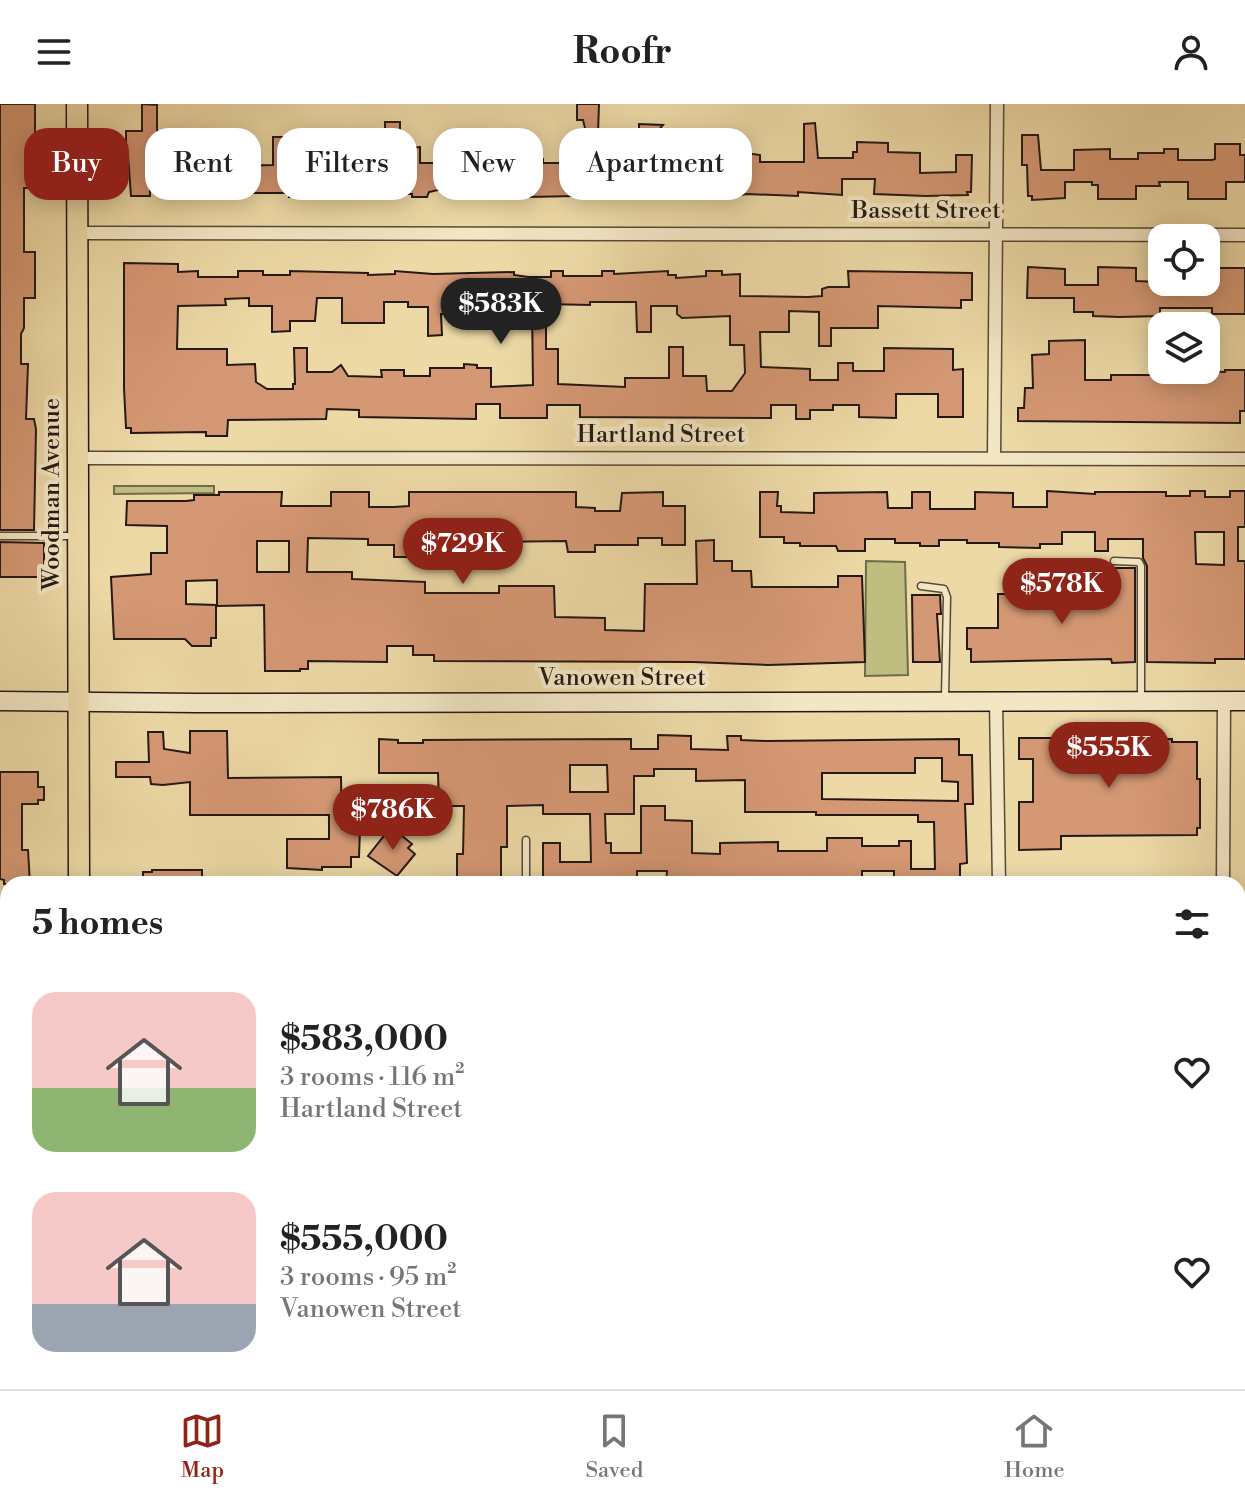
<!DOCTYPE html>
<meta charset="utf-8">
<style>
:root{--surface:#fff;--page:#f6f6f6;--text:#222;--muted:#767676;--line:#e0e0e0;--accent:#8f2418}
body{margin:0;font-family:"Libre Bodoni",serif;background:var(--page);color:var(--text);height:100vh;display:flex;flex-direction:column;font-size:30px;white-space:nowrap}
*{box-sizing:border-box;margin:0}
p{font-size:26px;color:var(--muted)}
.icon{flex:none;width:44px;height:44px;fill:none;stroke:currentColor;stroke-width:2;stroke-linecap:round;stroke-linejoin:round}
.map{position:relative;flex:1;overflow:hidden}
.panel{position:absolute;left:0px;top:772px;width:1246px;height:514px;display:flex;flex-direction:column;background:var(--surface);border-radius:24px 24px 0 0;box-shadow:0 4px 20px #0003}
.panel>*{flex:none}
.guide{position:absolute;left:24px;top:24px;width:800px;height:72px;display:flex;gap:16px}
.fabs{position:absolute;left:1148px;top:120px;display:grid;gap:16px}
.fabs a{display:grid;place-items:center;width:72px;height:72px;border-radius:16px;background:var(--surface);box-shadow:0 4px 20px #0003;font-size:40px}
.price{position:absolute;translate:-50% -68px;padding:0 18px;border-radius:28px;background:var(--accent);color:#fff;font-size:26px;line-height:52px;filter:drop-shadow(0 2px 4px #0008)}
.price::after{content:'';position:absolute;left:50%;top:48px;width:24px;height:18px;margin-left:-12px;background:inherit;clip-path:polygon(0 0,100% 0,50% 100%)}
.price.current{background:#222;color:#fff}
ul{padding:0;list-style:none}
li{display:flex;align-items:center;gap:24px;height:200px;padding:0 32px}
li span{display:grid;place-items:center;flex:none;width:224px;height:160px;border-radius:24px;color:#555}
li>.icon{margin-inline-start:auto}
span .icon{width:96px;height:96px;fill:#fffc;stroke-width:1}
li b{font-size:34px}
h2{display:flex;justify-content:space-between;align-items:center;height:96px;padding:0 32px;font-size:34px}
.tag{padding:0 28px;border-radius:24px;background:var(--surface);box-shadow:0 4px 20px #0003;font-size:28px;line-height:72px}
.tag.current{background:var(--accent);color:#fff}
header{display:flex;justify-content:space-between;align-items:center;height:104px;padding:0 32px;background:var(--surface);font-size:36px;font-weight:700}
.dock{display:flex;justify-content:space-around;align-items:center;height:112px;border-top:2px solid var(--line);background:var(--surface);font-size:22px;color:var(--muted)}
.dock a{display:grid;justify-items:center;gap:4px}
.dock .current{color:var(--accent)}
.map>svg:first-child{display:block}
.green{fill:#c0bd81;stroke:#726b4a;stroke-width:2}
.building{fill:#d59874;stroke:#251913;stroke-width:2;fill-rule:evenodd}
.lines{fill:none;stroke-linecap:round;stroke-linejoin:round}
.service-casing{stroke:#574938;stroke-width:9}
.minor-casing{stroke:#574938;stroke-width:15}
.secondary-casing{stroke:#251913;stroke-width:21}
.primary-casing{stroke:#251913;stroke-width:23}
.service{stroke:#f3e6c5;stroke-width:6}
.minor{stroke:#f3e6c5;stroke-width:12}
.secondary{stroke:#f3e6c5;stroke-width:18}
.primary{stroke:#edd9a6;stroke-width:20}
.labels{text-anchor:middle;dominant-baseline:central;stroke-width:8;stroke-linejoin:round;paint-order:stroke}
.street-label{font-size:24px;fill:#251913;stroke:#f3e6c5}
</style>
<header><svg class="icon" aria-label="menu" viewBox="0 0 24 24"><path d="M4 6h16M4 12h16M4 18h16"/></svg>Roofr<svg class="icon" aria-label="person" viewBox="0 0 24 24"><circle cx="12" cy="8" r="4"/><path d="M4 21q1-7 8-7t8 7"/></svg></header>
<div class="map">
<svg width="1245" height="1285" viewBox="0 0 1245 1285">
<rect width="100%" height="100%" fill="#edd9a6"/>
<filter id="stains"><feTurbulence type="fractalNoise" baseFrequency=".0025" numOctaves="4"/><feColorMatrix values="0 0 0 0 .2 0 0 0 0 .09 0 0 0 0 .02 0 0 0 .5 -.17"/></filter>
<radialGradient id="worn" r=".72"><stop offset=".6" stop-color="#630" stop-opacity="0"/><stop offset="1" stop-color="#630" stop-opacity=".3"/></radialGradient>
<g class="green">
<polygon points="114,382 214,382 214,389 114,390"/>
<polygon points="866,457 905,458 908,571 865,572"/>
</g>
<g class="building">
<polygon points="0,0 35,0 35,84 24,84 24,148 35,148 35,194 24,194 24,224 21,230 21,260 28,260 26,315 34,315 36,325 34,426 0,426"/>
<polygon points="142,0 157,1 157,27 177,27 177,52 232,52 232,62 273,61 273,33 286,33 286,36 341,37 385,35 385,18 400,18 400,44 420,43 420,59 454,59 454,51 537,50 537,55 543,55 543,59 584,59 585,24 583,16 577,16 577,0 599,0 597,59 634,60 634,36 639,36 639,20 663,21 654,32 701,33 700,56 728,56 728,49 746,49 760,51 760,58 804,58 804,20 815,19 818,54 853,54 853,48 857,48 857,38 888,39 888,48 920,49 920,69 956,68 956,51 972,51 971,88 967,88 968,91 926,92 874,90 875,75 842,75 842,91 798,88 798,92 746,90 732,93 685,92 685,79 649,78 649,93 634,93 634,83 589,82 589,88 574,88 574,92 528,93 528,80 489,80 489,93 475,93 475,86 438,86 429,88 427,93 412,93 412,90 405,90 405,84 356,84 356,92 339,93 339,81 307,81 307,93 289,93 289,89 240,89 239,78 200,78 200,92 186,92 186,79 150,79 150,92 131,92 128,51 126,51 126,27 142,27"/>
<polygon points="1022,31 1038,31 1041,66 1074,66 1074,46 1110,45 1110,55 1138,55 1138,49 1164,49 1164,45 1178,45 1178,56 1212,56 1215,55 1215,40 1240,40 1240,51 1245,51 1245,78 1226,78 1226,95 1188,95 1188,78 1159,78 1160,82 1136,82 1136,95 1098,95 1098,81 1092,81 1092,78 1065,78 1065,94 1032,96 1032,92 1028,92 1027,61 1022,61"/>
<path d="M124,159l54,1v8l20,-1v6h40v-6h25v4h27v-4l78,2v2l27,-1v-3l38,3 81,-2v3l14,2h23v-6h12v5h39v-5h12v3l54,-3v4h8v3l30,-2v-5h16v4l18,-1v22l68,1 14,-1v-7l6,-2h21l-1,-16 124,2v27h-11v8l-83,-2v22h-47v18h-12v-34l-30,-1v21h-29l1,35 49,2v11h28v-17h15v8h31v-23l69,1v21l10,-1v48h-25v-23h-42v24l-37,-1v-12h-26v5h-23v9h-14v-14h-25v13l-191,-1v-12h-33v13h-47v-14h-24v15l-117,-2v-7l-32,-1 -1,10 -98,1 -1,16h-21v-4l-75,1v-5h-5l-2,-40zM249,194v8h23v26l18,-1v-10h25l2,-23h25v25h42v-21h24v5h20v29l14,-1 -1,-21h29v-5h13v-7l34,-1v6l15,-1 1,79 -42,2v-19h-14v-3l-13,-1v4h-34v8h-26v-6h-23l1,7 -34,-1 -7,-11 -9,7h-25v-24h-13l1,36h-2v5h-26l-11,-7 -1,-18 -28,1v-16h-50l1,-43 48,-1 -1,-6zM590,198h46l1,30h14v-26h26v8l5,4 48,-2v29h14l1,28 -13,18h-25l-1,-15h-23v-29h-14v31h-44v9l-67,-3v-35h-12v-45l44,1z"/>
<polygon points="1028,163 1065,165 1065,181 1098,181 1098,163 1136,164 1136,177 1159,178 1210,178 1209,164 1245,164 1245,210 1212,210 1212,204 1160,204 1160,212 1119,213 1093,212 1093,208 1074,208 1074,194 1027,194"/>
<polygon points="1085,236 1085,276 1111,276 1111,271 1166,271 1166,266 1225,268 1225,266 1245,266 1245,307 1240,307 1240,319 1018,317 1018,304 1024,304 1025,284 1033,284 1032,251 1049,250 1049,237"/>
<path d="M1047,387l48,3v-2h71v4h24v-5h15v6h25v-6h15v36h-7v34h7v98h-30v4l-68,-1v-96l-4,-8v-19h-35v12h-13v-19h-33v12h-22v4l-41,-1v-4h-32v-3h-28v6h-19v-3h-25v-4h-30v12h-27l-2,-5h-36v-3h-16v-6h-24v-45h18l-1,14h4v6l33,1v-20l73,-1 1,16h24v-16h18v17h45v-17l38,1v14h34zM1195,428h29v33l-28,-1z"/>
<path d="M219,388h63l-1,14h50v-14h38v15h25l15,-1v-14h167v15l19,1v3h25l2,-18 41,-1v14h22v39h-23v-7h-24v7h-43v7h-27l-2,-11 -68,1 1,-8 -89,2 -1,21h-15v-12h-26v-6l-60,-1 -1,34h45v7l73,3v11h74v-7h55l1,31 50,1v12l39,1 1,-47h52l-1,-43 18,-1v21h18v10h19l1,16h86v-11h24l3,86 -97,3 -75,-3 -259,-1v-6h-21v-9h-26v16l-79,-1v8h-8v2h-35l-1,-66 -47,1v-26l-31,1v23l30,1v33h-5v8h-19l-7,-7h-71l-3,-62 40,-3v-21h16v-27l-41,-1 1,-24h59l8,-1v-5h25zM257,437h32v31h-32z"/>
<polygon points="0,438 44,439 44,473 0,473"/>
<polygon points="1111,464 1135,464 1135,558 1112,559 1111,555 971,558 971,545 967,545 967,524 998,524 998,490 1082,490 1086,489 1086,486 1111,486"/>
<polygon points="912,491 940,491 941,510 937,510 940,558 913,558"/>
<polygon points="190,627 227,627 228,674 341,673 342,725 360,725 359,753 351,753 351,763 322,763 322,766 287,764 287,735 329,735 329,711 190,711 190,678 163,681 151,680 150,673 116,673 116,658 149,658 148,628 163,628 164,645 190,649"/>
<path d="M658,631l33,1v13l37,1 -1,-14h14v4l26,1 192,-2v16h13l1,49h-8l2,59 -7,1v20h-66v-13h-32v13h-62v-6h-61v6l-61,-3v3h-12l1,-13h-30v13h-94v-41h17v19h31l-1,-48h-47v-9l-36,1v41h-6v35l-38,2 -6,-3v-27h6l1,-48h-25l-1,-33h-59v-34l19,1v3h25v-3l208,-1v10h27zM915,654h27v23l16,1v19l-136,-2v-26h93zM570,661h37l1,27h-38zM654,665h42v12l49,-1v32h71v3h102v7h16l1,47h-24v-28h-12v5h-37v-8h-35v13h-49v-9l-58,1v11l-28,-1v-32l-27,-1v-14h-24v47h-30v-10h-5l-1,-29h29v-38h20z"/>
<polygon points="1019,634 1061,634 1061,637 1172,635 1172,638 1197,638 1197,675 1200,675 1200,724 1197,724 1197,731 1061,732 1061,745 1019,746 1019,698 1033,698 1033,655 1019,655"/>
<polygon points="0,668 38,668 38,683 44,683 44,696 38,696 38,700 22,700 22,746 28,746 30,780 4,780 4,776 0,775"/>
<polygon points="384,693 438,693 438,707 384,706"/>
<polygon points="391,723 412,740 408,744 415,750 397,772 368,752"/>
<polygon points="152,766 202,766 202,780 143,780 143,768 152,768"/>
</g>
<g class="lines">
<g class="service-casing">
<g id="service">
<polyline points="0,432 76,432"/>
<polyline points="1114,457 1139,458 1141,462 1141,593"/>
<polyline points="921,482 944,485 947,493 945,593"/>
<polyline points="526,736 526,780"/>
<polyline points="501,1278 509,1285"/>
</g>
</g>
<g class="minor-casing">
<g id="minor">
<polyline points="78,129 1245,131"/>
<polyline points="77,354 1245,355"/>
<polyline points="994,354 997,0"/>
<polyline points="996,597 999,780"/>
<polyline points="1223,780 1224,597"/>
<polyline points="536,1278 536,1285"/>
<polyline points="1225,1278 1225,1285"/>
<polyline points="742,1285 742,1278"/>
<polyline points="995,1285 995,1278"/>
</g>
</g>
<g class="secondary-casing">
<polyline id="secondary" points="0,597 197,599 1245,597"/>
</g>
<g class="primary-casing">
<g id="primary">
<polyline points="77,0 79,780"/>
<polyline points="79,1278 79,1285"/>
</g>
</g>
<use href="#service" class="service"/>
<use href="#minor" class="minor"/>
<use href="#secondary" class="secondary"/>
<use href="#primary" class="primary"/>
</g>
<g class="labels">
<g class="street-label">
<text x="926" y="107">Bassett Street</text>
<text x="661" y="331">Hartland Street</text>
<text transform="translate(52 390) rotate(-90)">Woodman Avenue</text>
<text x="622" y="574">Vanowen Street</text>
</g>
</g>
<rect width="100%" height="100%" filter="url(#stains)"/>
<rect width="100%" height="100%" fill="url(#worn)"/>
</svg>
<div class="fabs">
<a><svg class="icon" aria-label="locate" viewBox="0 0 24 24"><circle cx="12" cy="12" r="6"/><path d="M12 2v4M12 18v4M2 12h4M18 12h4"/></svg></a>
<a><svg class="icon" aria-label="layers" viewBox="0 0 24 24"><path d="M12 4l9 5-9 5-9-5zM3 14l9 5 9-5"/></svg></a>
</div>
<b class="price current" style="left:501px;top:242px">$583K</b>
<b class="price" style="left:463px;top:482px">$729K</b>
<b class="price" style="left:1062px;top:522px">$578K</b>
<b class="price" style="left:1109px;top:686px">$555K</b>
<b class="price" style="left:393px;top:748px">$786K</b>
<div class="guide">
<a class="tag current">Buy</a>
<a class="tag">Rent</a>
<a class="tag">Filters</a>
<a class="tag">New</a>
<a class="tag">Apartment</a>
</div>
<section class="panel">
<h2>5 homes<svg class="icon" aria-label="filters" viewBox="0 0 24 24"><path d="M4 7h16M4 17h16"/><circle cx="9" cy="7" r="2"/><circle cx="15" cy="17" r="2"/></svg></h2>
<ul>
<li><span style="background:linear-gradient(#f6c9c9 60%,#8fb573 0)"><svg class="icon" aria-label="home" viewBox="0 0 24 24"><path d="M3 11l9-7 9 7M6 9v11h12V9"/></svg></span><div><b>$583,000</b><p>3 rooms · 116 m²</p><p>Hartland Street</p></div><svg class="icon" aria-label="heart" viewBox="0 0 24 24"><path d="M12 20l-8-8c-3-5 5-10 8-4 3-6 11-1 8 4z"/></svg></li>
<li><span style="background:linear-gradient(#f6c9c9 70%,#9aa5b1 0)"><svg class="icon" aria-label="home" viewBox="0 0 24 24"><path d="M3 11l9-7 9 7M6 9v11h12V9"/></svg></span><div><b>$555,000</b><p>3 rooms · 95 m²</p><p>Vanowen Street</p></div><svg class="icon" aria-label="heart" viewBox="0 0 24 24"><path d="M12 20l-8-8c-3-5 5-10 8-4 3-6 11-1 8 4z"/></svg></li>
</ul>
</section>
</div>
<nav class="dock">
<a class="current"><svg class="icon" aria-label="map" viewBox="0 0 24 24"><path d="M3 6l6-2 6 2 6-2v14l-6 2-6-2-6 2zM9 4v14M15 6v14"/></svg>Map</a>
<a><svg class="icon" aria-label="saved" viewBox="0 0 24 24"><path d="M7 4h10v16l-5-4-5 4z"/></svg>Saved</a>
<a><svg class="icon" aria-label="home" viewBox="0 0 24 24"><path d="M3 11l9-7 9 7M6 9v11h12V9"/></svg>Home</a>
</nav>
